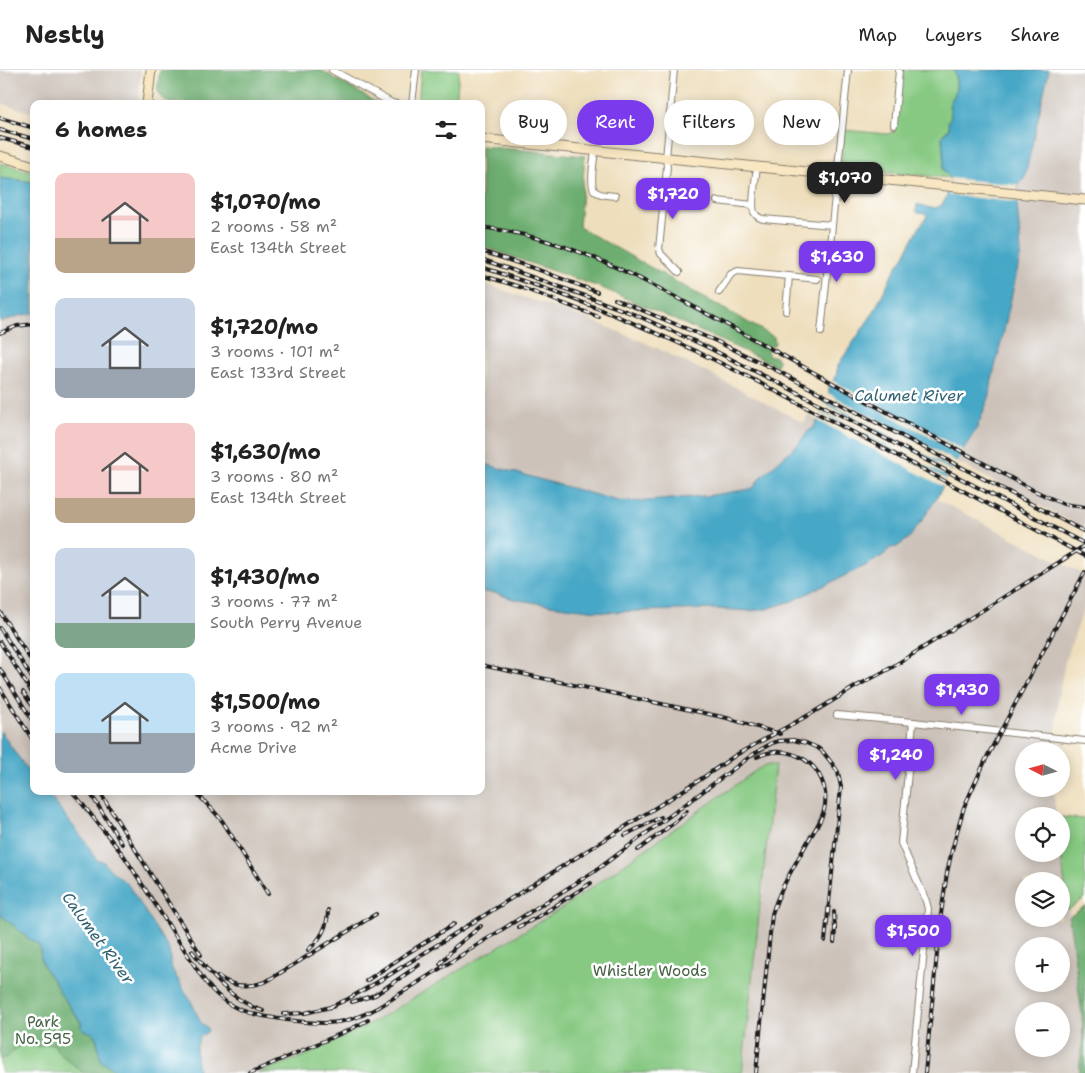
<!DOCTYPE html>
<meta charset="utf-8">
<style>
:root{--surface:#fff;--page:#f6f6f6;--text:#222;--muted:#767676;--line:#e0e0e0;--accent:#7c3aed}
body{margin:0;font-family:"Shantell Sans",sans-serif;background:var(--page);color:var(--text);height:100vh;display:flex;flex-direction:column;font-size:19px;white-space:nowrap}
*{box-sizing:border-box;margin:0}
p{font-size:16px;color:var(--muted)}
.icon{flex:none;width:28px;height:28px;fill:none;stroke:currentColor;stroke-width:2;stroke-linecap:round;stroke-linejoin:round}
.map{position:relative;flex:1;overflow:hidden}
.panel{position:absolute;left:30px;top:30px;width:455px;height:695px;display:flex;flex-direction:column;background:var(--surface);border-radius:10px;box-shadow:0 2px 12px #0003}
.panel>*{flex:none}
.top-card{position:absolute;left:500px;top:30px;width:475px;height:45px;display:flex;gap:10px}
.needle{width:32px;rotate:276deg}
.fabs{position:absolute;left:1015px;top:672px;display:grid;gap:10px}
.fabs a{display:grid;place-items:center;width:55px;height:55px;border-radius:50%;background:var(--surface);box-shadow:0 2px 12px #0003;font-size:25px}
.price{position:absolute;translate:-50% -42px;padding:0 11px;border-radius:10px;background:var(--accent);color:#fff;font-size:16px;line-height:32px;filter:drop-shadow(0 1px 2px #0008)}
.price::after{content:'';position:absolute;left:50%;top:30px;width:15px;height:11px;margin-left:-8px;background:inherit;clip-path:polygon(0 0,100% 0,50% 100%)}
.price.on{background:#222;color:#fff}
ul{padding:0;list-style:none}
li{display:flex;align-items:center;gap:15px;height:125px;padding:0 25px}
li span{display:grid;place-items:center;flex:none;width:140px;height:100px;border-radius:10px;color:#555}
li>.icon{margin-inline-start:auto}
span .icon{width:60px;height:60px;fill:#fffc;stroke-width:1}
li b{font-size:21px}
h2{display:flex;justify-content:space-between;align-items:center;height:60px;padding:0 25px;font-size:21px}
.tag{padding:0 18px;border-radius:22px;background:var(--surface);box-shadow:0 2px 12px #0003;font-size:18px;line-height:45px}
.tag.on{background:var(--accent);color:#fff}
header{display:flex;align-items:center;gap:30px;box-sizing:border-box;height:70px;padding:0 25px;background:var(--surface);border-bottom:1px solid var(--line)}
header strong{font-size:24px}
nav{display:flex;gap:28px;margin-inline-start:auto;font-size:18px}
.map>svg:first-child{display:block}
.industrial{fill:#ccc2b9;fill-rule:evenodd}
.green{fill:#87c982;stroke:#52724f}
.forest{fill:#6dad70;stroke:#446446}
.water{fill:#46a7c6;stroke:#316271}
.pier{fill:#eedebc}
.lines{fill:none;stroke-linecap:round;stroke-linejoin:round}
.minor-casing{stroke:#857d6c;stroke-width:8}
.secondary-casing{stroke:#857d6c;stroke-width:11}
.minor{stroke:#fff;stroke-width:6}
.secondary{stroke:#f9e7c3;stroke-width:9}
.rail-casing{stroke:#1c1c1c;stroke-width:4}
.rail{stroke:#fff;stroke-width:2;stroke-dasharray:5.5;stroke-linecap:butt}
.labels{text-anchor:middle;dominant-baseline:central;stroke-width:5;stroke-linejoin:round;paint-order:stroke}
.park-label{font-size:15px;fill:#476145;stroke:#fff}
.water-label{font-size:16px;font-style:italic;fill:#316271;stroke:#fff}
</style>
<header>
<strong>Nestly</strong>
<nav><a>Map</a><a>Layers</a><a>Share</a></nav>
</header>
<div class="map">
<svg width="1085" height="1003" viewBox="0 0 1085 1003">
<rect width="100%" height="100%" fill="#fff"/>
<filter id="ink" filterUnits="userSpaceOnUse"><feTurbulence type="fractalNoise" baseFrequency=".02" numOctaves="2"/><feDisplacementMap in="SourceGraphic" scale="10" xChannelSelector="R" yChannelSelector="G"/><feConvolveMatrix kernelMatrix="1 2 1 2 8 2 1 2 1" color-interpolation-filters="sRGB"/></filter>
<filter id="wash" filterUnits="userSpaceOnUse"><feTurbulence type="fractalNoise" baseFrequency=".0096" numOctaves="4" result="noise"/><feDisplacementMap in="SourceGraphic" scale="20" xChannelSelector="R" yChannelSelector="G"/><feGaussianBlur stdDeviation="1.12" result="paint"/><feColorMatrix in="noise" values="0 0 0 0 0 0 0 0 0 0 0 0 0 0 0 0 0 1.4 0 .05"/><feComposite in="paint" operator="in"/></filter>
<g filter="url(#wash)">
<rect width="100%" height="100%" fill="#eedebc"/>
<g class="industrial">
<polygon points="0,0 141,0 138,34 34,34 34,43 0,33"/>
<polygon points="1049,0 1085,0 1085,459 957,392 963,380 976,360 990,325 992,309 1003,265 1021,183 1017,132 1018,115 1025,106"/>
<polygon points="481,213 583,247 650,275 704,301 804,353 808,345 817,350 816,354 811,360 807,362 799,373 751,419 706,426 704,426 647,431 630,432 618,431 481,393"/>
<polygon points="34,243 34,709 0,661 0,252 19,246"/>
<path d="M936,429l149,76v31l-19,52 -8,39 -3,54h-31v38h29l3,27h-32v38h37l21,160 1,24 -4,35h-337l33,-308h-6l-11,4 -191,136 -188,114 -72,36 -49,18h-59l-2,-7 1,-23 1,-5 4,-4 3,-1 2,-2 -1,-3 -6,-5 -9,-20 -19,-32 -3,-8v-7l-1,-6 -46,-71 -16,-11 -4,-7 -6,-1 -4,-5 -5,-10 -42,-54h435v-199l14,1 19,6 36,6 55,7 112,-3 33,2 16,-2 118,-54 6,-7 26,-18zM1024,811h37v38h-37zM1024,876h37v38h-37zM1024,941h37v38h-37z"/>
</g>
<g class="green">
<polygon points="421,0 459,0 456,34 418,34"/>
<path d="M901,0h53c3,10 4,22 -3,30 0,8 1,25 -4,31 -1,3 -4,4 -5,7l2,23 -1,8 2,4 5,5 -107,-9 -2,-3 3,-36 43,4 7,-2 1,-3z"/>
<polygon points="0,93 34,102 34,112 0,108"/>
<polygon points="768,695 775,695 742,1003 258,1003 307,985 379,949 567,835 758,699"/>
<polygon points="1061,747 1085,749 1085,828 1068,840 1061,784"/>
<polygon points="0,826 118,1003 2,1003 0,996 0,989 6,986 0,966"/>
</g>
<g class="forest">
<path d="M160,0h161l58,34 -209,-1c-17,-6 -12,-18 -10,-33z"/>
<path d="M481,76l104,10 -6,71 195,110 1,5 -1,3c-5,2 -8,4 -6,10l8,2 2,3 -1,6 -133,-60 -42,-18 -121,-42z"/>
<polygon points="1085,836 1085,1003 1079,1003 1083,968 1082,944 1069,847"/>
<path d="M0,844l29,25 10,6c2,7 1,14 4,20 5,10 14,18 17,28l21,30v4l3,3 9,2 3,6 5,22 11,8 4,5h-32l-25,-20 -5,-9h-5l-11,3 -10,-4 -10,4 -11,10 -7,2z"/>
</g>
<g class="water">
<path d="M954,0h95l-24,106 -7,9 -1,17 4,51 -18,82 -11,44 -2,16 -14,35 -13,20 -27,49 -13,20 -15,20 -11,8 -7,1 -6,7 -19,11 -73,35 -26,8 -16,2 -33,-2 -112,3 -55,-7 -37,-6 -18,-6 -14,-1v-129l137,38c28,2 57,-3 86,-5h2l45,-7 3,-2 6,-9 39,-35 8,-11 6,-4 3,-4 10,-28 3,-3v-7l7,-10 2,-10 4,-7 31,-46 22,-44 7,-10 15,-28 10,-15 -1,-2 -8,-1 -2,-2 1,-7c5,1 11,4 16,4 15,-1 15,-19 17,-30l-5,-5 -2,-4 1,-8 -2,-23 1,-4 6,-5 -1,-6 3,-8 -2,-9 2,-6 3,-4 2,-7v-12z"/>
<polygon points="0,108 34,112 34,243 19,246 0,252"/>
<path d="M0,661l34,48v12h12l42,54 5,10 4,5 6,1c7,11 18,16 26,25l40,64 1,6v7l3,8 19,32 9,20 6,4 1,4c-3,3 -7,4 -9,8 -4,8 -3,26 0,34h-83c-2,-3 -3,-4 -5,-6 -4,-3 -8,-3 -10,-7 -5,-12 0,-29 -17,-29l-3,-4v-5l-21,-29c-3,-10 -12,-18 -17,-28 -3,-6 -2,-13 -4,-20l-10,-6 -29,-25z"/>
</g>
<g class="pier">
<polygon points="950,108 1018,115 1017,132 948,125"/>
<polygon points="831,310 963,380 961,383 829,313"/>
<polygon points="826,322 957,392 953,399 823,330 824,325"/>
<polygon points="822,332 952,401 949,408 819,340"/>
<polygon points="818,341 948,410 944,417 815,349"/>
</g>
</g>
<g filter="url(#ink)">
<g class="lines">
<g class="minor-casing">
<g id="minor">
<polyline points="332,0 392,33 397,34"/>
<polyline points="674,0 666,88 667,97 659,179 661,184 679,202"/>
<polyline points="412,34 416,0"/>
<polyline points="894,55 899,0"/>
<path d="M595,81c-1,9 -6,34 0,40 5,5 14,4 20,5"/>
<path d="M757,97c-1,9 -6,37 -3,45 2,4 5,6 9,7l69,6"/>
<polyline points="717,131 753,135"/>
<polyline points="719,222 731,204 738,201 817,209"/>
<polyline points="786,241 789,206"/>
<polyline points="821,262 848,0"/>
<polyline points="837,645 913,652 1085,671"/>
<polyline points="912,1003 928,839 926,831 901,773 913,652"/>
</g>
</g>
<g class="secondary-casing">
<g id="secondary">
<polyline points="147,34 151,0"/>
<polyline points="481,69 1085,130"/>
<polyline points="0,86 34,96"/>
</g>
</g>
<use href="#minor" class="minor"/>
<use href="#secondary" class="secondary"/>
<g class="rail-casing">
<g id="rail">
<polyline points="0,48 34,58"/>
<polyline points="0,60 34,69"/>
<polyline points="0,68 34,77"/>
<path d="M481,157c75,10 133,37 198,72 44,23 87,47 130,71 74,41 150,79 224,120l30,14 22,3"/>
<polyline points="481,181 539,200 597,222"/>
<polyline points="481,189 591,228 636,245 703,275 814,331 1085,474"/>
<path d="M481,197c60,19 120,41 177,67 72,31 141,70 210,106 72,39 145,77 217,116"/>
<polyline points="481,205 520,217 599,247"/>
<polyline points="615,229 716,271 772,298 1085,462"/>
<polyline points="0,263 17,256 34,254"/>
<polyline points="0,542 34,595"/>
<polyline points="0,558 34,611"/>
<polyline points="0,572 34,626"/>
<polyline points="481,595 727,648 780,664"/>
<polyline points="0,599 34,653"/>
<polyline points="0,618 34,672"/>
<polyline points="23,622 34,639"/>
<path d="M72,721l52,65 76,118c23,36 47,40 87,46 38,5 58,6 92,-13l216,-136 160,-118 17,-10 7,-2 14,-1 13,3 12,5 5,4 11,14 4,6 3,15 -16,154"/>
<polyline points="89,721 122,774"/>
<polyline points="99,721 201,885"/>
<path d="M195,721c9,11 20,20 28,31l45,72"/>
<polyline points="625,765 661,747"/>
<polyline points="638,780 674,753 687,741"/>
<polyline points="518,857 536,848 591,813"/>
<polyline points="834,872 835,859 834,842"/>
<path d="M308,880c12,-10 20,-23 20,-40"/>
<path d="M192,881c20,25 40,50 71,60"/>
<polyline points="440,894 455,877 481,856"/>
<path d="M218,906c15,12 31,12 49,5l109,-67"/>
<polyline points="366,911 403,886 454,854"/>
<polyline points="352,932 375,925 419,895"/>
<polyline points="330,937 348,929 386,907 698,711 736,685 814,642 855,617 889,599 1069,486 1085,475"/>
<polyline points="283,944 305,943 335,936"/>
<polyline points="250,1003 349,960 368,950"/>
<path d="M756,1003l16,-159c8,-26 23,-49 36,-73 6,-10 13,-19 16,-31 5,-21 -4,-42 -22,-52 -14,-8 -31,-8 -45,-1"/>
<polyline points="925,1003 941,844 947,803 952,780 964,737 987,687 1085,502"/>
</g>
</g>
<use href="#rail" class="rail"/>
</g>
</g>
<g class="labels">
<g class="park-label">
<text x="650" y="901">Whistler Woods</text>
<text x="43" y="952">Park<tspan x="43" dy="17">No. 595</tspan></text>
</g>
<g class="water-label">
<text x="909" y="325">Calumet River</text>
<text transform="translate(98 868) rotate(54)">Calumet River</text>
</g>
</g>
</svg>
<div class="fabs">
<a><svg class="needle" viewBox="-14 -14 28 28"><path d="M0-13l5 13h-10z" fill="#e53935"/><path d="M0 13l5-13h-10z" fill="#767676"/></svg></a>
<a><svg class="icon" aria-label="locate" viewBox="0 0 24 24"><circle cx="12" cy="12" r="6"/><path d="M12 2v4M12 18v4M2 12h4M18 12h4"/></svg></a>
<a><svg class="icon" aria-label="layers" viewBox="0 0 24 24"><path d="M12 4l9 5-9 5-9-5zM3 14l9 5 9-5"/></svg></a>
<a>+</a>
<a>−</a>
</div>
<b class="price on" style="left:845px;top:134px">$1,070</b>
<b class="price" style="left:673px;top:150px">$1,720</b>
<b class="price" style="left:837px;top:213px">$1,630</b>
<b class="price" style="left:962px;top:646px">$1,430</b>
<b class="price" style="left:896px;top:711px">$1,240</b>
<b class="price" style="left:913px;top:887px">$1,500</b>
<div class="top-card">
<a class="tag">Buy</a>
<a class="tag on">Rent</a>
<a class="tag">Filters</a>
<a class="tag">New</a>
</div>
<section class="panel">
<h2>6 homes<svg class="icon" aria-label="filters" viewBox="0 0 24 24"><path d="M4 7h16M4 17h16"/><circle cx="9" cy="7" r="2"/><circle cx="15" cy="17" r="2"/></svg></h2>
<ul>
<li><span style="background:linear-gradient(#f6c9c9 65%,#b9a48a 0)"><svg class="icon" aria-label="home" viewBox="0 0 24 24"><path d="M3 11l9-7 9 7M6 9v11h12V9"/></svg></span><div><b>$1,070/mo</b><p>2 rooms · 58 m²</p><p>East 134th Street</p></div></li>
<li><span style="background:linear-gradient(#c9d6e8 70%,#9aa5b1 0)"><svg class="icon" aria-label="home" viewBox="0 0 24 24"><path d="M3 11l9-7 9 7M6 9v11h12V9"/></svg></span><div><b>$1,720/mo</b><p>3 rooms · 101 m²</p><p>East 133rd Street</p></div></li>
<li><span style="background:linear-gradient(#f6c9c9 75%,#b9a48a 0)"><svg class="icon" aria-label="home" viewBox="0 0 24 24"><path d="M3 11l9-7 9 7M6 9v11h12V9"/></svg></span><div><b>$1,630/mo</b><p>3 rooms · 80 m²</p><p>East 134th Street</p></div></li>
<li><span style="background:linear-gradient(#c9d6e8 75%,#7fa58c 0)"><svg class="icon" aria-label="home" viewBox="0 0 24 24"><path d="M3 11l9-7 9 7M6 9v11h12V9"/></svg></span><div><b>$1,430/mo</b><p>3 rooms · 77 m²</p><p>South Perry Avenue</p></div></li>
<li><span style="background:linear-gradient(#bfe0f5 60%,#9aa5b1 0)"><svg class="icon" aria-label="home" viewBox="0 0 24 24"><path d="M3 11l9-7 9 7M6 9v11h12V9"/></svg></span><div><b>$1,500/mo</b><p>3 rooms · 92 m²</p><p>Acme Drive</p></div></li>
</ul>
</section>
</div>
